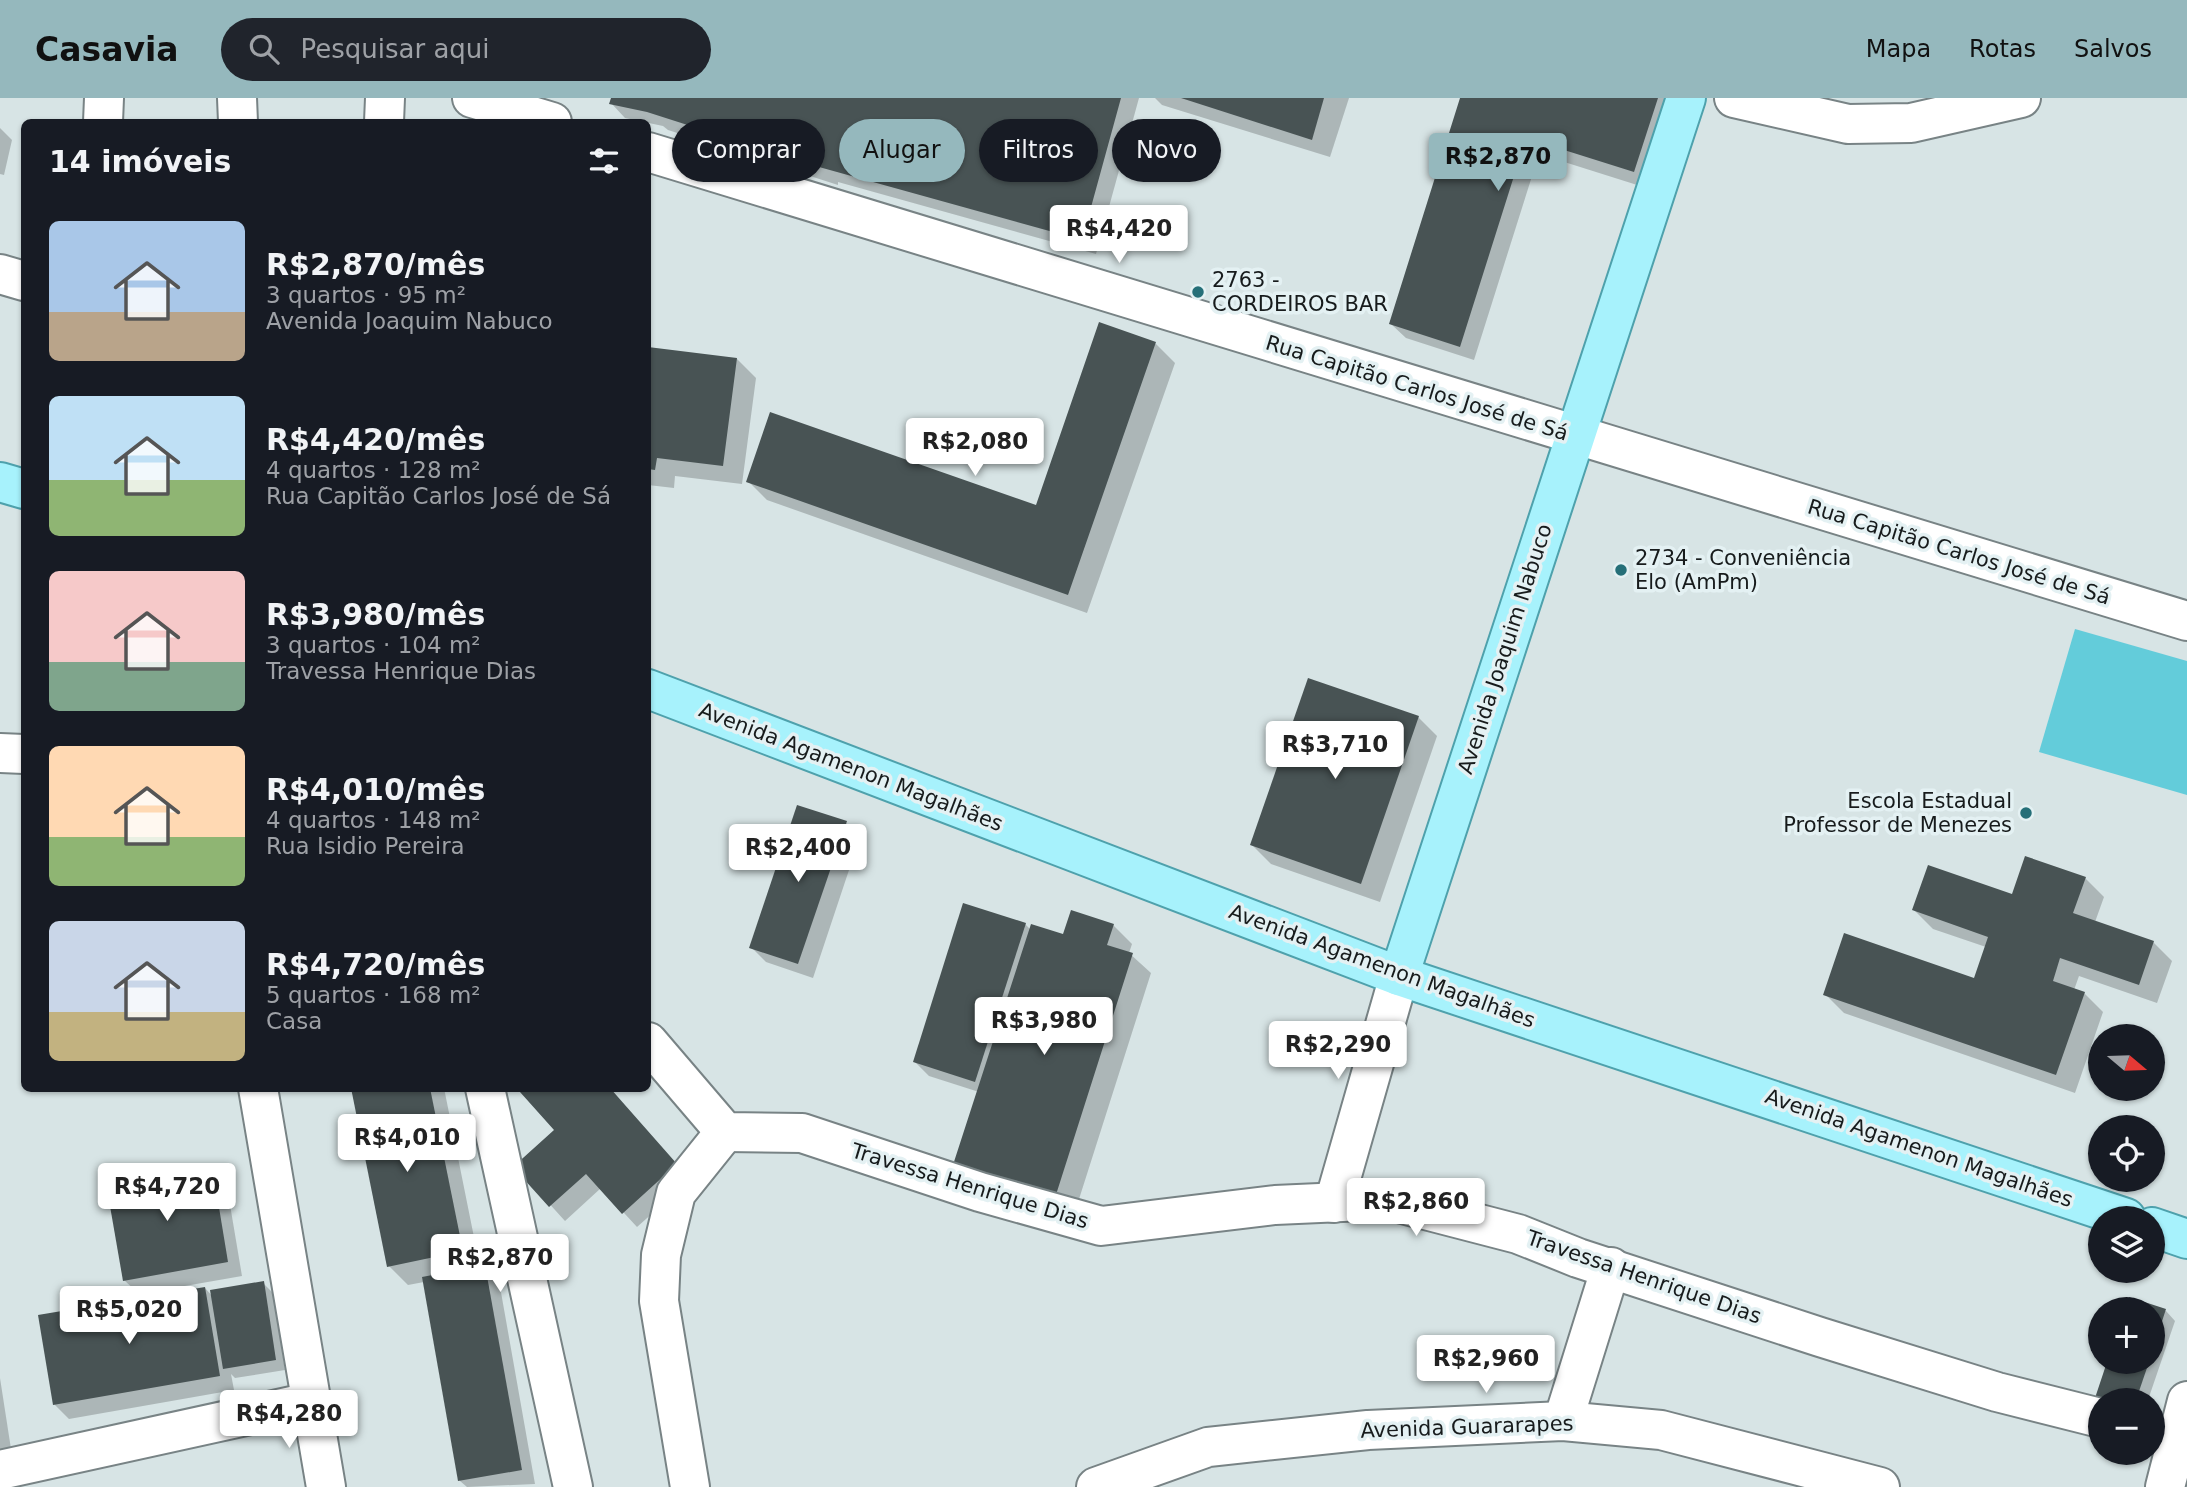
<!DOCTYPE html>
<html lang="pt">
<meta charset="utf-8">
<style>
:root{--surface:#171b24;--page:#20242c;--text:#f1f3f6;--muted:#9ea1a6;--accent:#95b8bd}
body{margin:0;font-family:"DejaVu Sans",sans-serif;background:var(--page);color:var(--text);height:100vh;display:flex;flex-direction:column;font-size:26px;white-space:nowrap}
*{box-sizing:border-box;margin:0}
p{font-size:23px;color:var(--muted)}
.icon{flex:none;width:38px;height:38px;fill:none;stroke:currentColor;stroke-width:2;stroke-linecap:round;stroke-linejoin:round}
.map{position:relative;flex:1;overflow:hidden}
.drawer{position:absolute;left:21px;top:21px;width:630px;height:973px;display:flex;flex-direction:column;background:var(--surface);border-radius:10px;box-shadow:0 2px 5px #0004}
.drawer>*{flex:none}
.top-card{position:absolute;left:672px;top:21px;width:665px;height:63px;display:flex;gap:14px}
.needle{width:46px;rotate:109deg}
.controls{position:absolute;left:2088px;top:926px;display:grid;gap:14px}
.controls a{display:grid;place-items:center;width:77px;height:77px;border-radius:50%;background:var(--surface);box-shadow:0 2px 5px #0004;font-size:35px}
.price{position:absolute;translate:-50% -60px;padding:0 16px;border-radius:7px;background:#fff;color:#222;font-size:23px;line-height:46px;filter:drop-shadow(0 2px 4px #0008)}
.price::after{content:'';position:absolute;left:50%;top:42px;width:21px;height:16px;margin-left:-10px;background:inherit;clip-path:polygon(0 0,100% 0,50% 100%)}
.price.selected{background:var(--accent);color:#111}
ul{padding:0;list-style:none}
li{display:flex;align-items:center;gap:21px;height:175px;padding:0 28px}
li span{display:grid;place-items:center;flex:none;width:196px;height:140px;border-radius:10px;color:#555}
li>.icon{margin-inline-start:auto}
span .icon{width:84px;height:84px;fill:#fffc;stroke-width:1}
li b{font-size:30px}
h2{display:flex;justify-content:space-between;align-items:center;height:84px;padding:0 28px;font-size:30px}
.chip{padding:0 24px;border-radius:32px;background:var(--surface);box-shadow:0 2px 5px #0004;font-size:24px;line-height:63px}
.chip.selected{background:var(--accent);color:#111}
header{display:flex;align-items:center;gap:42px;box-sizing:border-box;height:98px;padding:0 35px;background:var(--accent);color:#111}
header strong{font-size:33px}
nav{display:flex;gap:38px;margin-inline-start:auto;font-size:24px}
.search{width:490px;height:63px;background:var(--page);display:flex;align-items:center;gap:18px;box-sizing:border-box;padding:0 24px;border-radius:38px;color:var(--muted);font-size:26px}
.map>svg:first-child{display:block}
.green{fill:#63ccda}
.shadow{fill:#0003}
.building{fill:#485354}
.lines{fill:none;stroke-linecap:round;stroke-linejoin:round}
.minor-casing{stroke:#788385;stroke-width:42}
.major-casing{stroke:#4ea1ac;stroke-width:42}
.minor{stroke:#fff;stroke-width:38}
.major{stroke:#a7f2fc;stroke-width:38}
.poi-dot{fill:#256f78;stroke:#e4f1f3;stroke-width:2.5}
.labels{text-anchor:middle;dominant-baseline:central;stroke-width:7;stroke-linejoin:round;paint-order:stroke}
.poi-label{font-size:21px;fill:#171b1c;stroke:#e4f1f3;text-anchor:start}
.street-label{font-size:21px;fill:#171b1c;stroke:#e4f1f3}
</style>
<header>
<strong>Casavia</strong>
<div class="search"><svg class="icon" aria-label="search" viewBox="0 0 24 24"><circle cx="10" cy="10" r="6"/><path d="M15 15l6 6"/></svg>Pesquisar aqui</div>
<nav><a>Mapa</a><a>Rotas</a><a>Salvos</a></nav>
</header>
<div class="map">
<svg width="2187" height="1389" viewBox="0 0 2187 1389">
<rect width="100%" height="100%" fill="#d7e4e5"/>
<polygon class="green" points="2075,531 2187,563 2187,697 2039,654"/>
<g class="shadow">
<polygon points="612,0 1139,0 1096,156 838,84 838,87 668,32 663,28 625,20 611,5"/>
<polygon points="1155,0 1349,0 1330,59 1162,7"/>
<polygon points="1462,0 1683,0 1653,92 1539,56 1474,262 1406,240 1391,226"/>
<polygon points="0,30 12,42 4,77 0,76"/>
<polygon points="1101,226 1156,246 1175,265 1087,515 767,402 748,383 1037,409"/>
<polygon points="648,250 737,261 756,280 742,386 675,378 674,390 648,387"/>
<polygon points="1418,619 1437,638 1380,804 1271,766 1252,747"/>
<polygon points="846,725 860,739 813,880 766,864 751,849"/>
<polygon points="2085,780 2104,799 2095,824 2153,844 2172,863 2157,905 2079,878 2074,892 2084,895 2103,914 2075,995 1844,915 1825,896 1975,882 1986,849 1933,831 1914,812 2013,798"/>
<polygon points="1025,826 1031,832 1065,839 1113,827 1132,846 1129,855 1151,875 1073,1120 979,994 929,978 915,964"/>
<polygon points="353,990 444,990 480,1169 484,1169 499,1183 535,1386 467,1389 460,1383 424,1184 408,1187 389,1168"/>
<polygon points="556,1032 691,1081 637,1129 601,1090 565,1123 516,1069"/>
<polygon points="211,1068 226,1083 242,1178 139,1196 124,1182"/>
<polygon points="263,1185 273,1195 285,1272 235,1280 231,1276 234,1292 69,1321 54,1306 205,1190 213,1199"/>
<polygon points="2130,1201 2166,1213 2175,1223 2148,1302 2100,1302 2097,1300 2109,1264 2152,1264 2152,1211 2127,1211"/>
<polygon points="0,1280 11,1351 0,1353"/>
</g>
<g class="building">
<polygon points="611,0 1121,0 1082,142 819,69 647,14 609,6"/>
<polygon points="1181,0 1324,0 1312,42"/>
<polygon points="1460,0 1658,0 1634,74 1526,40 1460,249 1389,226"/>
<polygon points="1099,224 1156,244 1068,497 746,384 770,314 1036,407"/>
<polygon points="648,249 737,260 723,368 657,360 655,372 648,371"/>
<polygon points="1308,580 1419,618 1361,786 1250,747"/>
<polygon points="797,707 847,723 798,866 749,850"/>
<polygon points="2025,758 2086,779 2073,815 2154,843 2139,887 2060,860 2053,883 2085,894 2056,977 1823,897 1844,835 1974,880 1988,839 1912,812 1928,767 2012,796"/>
<polygon points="963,805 1026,825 975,984 913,964"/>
<polygon points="1071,812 1114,826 1107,847 1133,855 1054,1103 952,1070 1031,826 1063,836"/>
<polygon points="351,990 430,990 463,1153 387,1169"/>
<polygon points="524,990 610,990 677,1066 622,1116 586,1076 549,1109 513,1069 554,1032 520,994"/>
<polygon points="212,1067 228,1164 123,1183 106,1085"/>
<polygon points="485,1167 522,1372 458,1383 422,1179"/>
<polygon points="264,1183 276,1262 223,1271 210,1192"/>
<polygon points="205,1189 220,1278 53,1307 38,1217"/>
<polygon points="2129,1199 2166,1211 2153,1251 2152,1211 2125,1211"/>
<polygon points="2107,1264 2149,1264 2136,1302 2095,1300"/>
</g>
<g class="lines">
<g class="minor-casing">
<g id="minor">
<polyline points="237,0 238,24"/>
<polyline points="472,0 552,24"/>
<polyline points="1734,0 1848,26 1911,25 2021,0"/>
<polyline points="103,24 104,0"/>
<polyline points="384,24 385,0"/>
<polyline points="648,54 2187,523"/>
<polyline points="0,176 24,183"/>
<polyline points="0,655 24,656"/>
<polyline points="648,944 725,1034 802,1035 980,1094 1101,1128 1275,1107 1387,1102 1518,1136 1578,1160 1820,1239 1997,1294 2100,1320"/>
<polyline points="258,990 326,1389"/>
<polyline points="485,990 573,1389"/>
<polyline points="1334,1105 1399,878"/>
<polyline points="1563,1323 1611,1169"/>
<polyline points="0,1372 310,1304"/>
<polyline points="690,1389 659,1203 661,1157 676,1095 725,1034"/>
<polyline points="1096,1389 1208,1349 1368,1332 1563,1323 1661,1332 1880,1389"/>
<polyline points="2165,1389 2187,1303"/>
</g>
</g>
<g class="major-casing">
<g id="major">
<polyline points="0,384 24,391"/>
<polyline points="648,591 1399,878 2126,1120"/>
<polyline points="1399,878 1686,0"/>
<polyline points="2152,1129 2187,1141"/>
</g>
</g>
<use href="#minor" class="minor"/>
<use href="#major" class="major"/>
</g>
<g class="poi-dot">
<circle cx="1198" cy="194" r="7"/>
<circle cx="1621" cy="472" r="7"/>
<circle cx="2026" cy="715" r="7"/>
</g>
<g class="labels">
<g class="poi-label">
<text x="1212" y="182">2763 -<tspan x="1212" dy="24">CORDEIROS BAR</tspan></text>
<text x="1635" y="460">2734 - Conveniência<tspan x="1635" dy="24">Elo (AmPm)</tspan></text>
<text x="2012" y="703" text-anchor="end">Escola Estadual<tspan x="2012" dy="24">Professor de Menezes</tspan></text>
</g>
<g class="street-label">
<text transform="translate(1417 290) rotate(17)">Rua Capitão Carlos José de Sá</text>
<text transform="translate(1959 454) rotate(17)">Rua Capitão Carlos José de Sá</text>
<text transform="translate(1505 551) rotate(-72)">Avenida Joaquim Nabuco</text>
<text transform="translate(851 669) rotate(21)">Avenida Agamenon Magalhães</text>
<text transform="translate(1382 868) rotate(20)">Avenida Agamenon Magalhães</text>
<text transform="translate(1919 1050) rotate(19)">Avenida Agamenon Magalhães</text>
<text transform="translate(970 1088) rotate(17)">Travessa Henrique Dias</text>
<text transform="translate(1644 1179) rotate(19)">Travessa Henrique Dias</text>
<text transform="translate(1467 1329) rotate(-2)">Avenida Guararapes</text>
</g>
</g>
</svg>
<div class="controls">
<a><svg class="needle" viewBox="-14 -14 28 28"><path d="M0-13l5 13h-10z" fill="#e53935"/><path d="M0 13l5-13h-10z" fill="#9ea1a6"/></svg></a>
<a><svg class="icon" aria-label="locate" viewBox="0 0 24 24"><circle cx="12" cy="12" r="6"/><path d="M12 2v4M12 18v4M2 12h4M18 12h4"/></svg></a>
<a><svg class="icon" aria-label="layers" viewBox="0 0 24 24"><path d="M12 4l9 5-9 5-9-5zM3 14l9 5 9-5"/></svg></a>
<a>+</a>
<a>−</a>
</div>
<b class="price selected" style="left:1498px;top:95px">R$2,870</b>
<b class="price" style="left:1119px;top:167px">R$4,420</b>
<b class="price" style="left:975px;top:380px">R$2,080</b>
<b class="price" style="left:1335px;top:683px">R$3,710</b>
<b class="price" style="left:798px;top:786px">R$2,400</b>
<b class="price" style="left:1044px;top:959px">R$3,980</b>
<b class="price" style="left:1338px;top:983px">R$2,290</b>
<b class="price" style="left:407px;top:1076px">R$4,010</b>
<b class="price" style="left:167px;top:1125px">R$4,720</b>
<b class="price" style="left:1416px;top:1140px">R$2,860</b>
<b class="price" style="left:500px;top:1196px">R$2,870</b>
<b class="price" style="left:129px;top:1248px">R$5,020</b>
<b class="price" style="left:1486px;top:1297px">R$2,960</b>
<b class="price" style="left:289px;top:1352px">R$4,280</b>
<div class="top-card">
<a class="chip">Comprar</a>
<a class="chip selected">Alugar</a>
<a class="chip">Filtros</a>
<a class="chip">Novo</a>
</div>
<section class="drawer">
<h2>14 imóveis<svg class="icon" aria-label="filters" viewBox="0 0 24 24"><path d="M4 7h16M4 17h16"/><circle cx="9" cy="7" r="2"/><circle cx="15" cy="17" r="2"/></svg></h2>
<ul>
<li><span style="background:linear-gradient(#a9c7e8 65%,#b9a48a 0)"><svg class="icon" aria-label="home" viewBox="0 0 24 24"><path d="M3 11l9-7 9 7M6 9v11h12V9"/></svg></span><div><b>R$2,870/mês</b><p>3 quartos · 95 m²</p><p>Avenida Joaquim Nabuco</p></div></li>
<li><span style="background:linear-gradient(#bfe0f5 60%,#8fb573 0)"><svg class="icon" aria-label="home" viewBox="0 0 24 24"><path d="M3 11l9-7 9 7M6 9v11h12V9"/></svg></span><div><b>R$4,420/mês</b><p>4 quartos · 128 m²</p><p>Rua Capitão Carlos José de Sá</p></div></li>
<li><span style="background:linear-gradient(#f6c9c9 65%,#7fa58c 0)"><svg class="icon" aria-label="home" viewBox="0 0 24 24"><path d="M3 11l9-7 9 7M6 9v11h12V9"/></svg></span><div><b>R$3,980/mês</b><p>3 quartos · 104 m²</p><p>Travessa Henrique Dias</p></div></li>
<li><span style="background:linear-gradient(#ffd9b3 65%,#8fb573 0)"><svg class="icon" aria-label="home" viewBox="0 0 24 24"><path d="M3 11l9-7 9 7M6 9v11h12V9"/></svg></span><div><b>R$4,010/mês</b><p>4 quartos · 148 m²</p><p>Rua Isidio Pereira</p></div></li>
<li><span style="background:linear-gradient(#c9d6e8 65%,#c2b280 0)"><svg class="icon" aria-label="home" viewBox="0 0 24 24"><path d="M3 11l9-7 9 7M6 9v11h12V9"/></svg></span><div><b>R$4,720/mês</b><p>5 quartos · 168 m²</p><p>Casa</p></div></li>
</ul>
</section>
</div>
